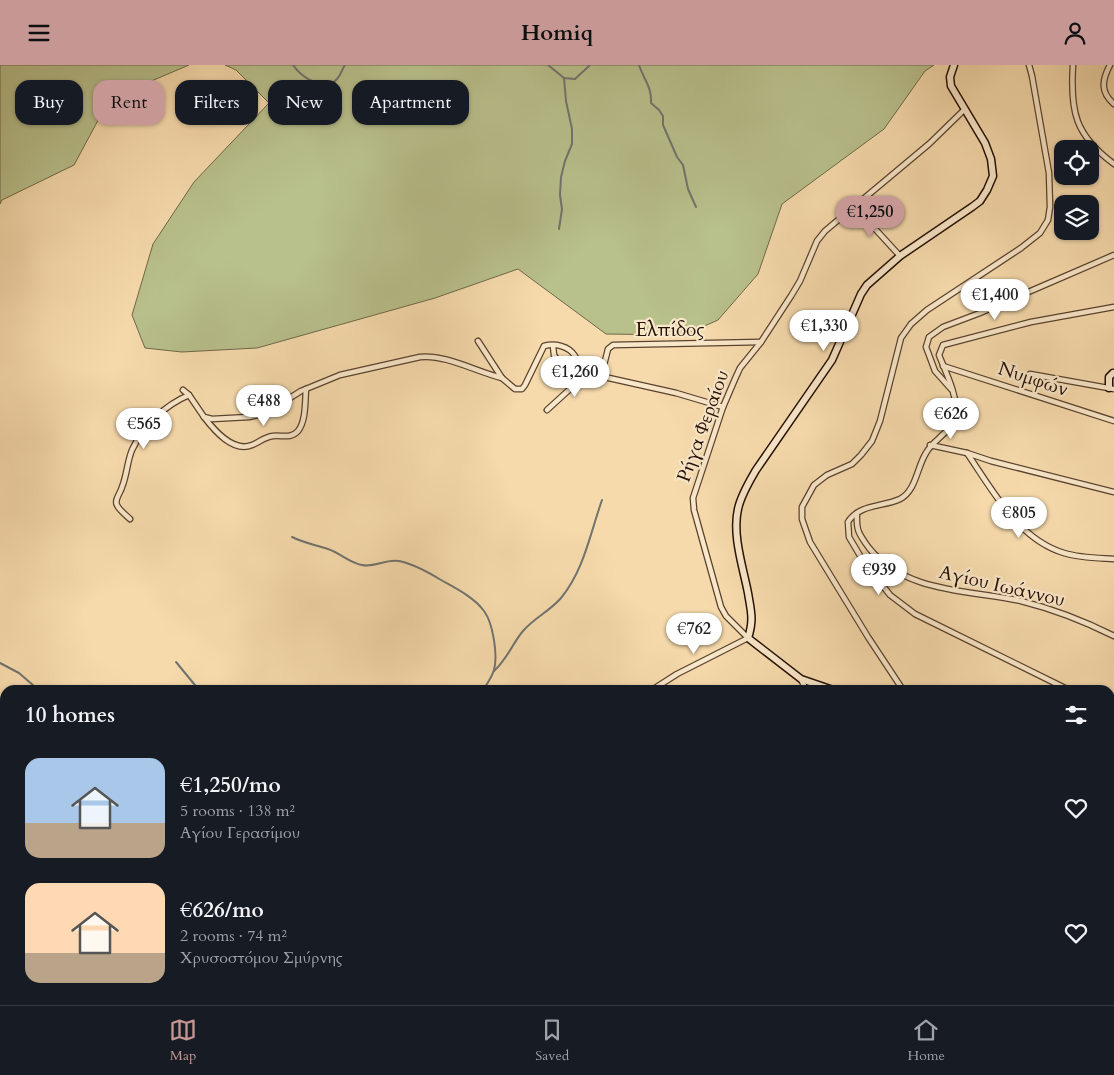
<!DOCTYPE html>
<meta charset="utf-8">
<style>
:root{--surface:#171b24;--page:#20242c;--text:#f1f3f6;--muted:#9ea1a6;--line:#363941;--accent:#c59692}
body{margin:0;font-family:Cardo,serif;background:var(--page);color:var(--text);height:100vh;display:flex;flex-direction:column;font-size:19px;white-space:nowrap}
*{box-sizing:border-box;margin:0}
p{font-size:16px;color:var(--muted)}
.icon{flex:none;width:28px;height:28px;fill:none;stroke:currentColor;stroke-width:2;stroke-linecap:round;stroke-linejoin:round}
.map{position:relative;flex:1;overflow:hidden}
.drawer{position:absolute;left:0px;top:620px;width:1115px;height:320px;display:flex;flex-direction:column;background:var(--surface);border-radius:15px 15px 0 0;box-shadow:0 1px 4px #0004}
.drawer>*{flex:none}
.top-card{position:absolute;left:15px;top:15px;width:500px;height:45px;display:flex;gap:10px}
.buttons{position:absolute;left:1054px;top:75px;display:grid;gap:10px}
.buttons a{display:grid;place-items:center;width:45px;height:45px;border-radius:10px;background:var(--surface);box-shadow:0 1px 4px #0004;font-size:25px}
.price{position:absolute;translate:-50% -42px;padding:0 11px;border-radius:18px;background:#fff;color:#222;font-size:16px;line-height:32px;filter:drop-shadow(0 1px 2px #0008)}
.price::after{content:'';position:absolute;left:50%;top:30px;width:15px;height:11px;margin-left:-8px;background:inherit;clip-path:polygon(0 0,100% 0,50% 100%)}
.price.active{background:var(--accent);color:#111}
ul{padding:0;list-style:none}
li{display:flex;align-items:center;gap:15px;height:125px;padding:0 25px}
li span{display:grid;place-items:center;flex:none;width:140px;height:100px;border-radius:15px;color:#555}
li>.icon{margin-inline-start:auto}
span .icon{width:60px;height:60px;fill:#fffc;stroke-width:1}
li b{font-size:21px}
h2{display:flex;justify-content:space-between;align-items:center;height:60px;padding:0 25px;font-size:21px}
.pill{padding:0 18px;border-radius:15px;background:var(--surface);box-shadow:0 1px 4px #0004;font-size:18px;line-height:45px}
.pill.active{background:var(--accent);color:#111}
header{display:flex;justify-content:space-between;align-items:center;height:65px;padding:0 25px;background:var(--accent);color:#111;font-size:22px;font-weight:800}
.tab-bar{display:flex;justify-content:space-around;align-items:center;height:70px;border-top:1px solid var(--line);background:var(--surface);font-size:14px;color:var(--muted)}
.tab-bar a{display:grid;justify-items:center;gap:2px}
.tab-bar .active{color:var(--accent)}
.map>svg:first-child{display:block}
.green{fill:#b8c08c;stroke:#6e6848}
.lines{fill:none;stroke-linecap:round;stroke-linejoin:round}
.stream{stroke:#71746f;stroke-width:2}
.street-casing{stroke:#59422f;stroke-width:7}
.secondary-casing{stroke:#251005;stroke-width:9}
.street{stroke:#f9e7c9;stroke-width:4.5}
.secondary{stroke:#f9e7c9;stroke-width:6}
.labels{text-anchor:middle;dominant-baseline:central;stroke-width:4.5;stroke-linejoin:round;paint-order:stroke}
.street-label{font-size:19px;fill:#251005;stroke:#f9e7c9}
</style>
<header><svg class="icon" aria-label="menu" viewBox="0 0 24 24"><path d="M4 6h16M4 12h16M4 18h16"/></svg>Homiq<svg class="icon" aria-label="person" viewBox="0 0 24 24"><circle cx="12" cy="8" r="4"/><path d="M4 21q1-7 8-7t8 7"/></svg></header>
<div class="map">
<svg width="1114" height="940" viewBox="0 0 1114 940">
<rect width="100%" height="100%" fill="#f6daac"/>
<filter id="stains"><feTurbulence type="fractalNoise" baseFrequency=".004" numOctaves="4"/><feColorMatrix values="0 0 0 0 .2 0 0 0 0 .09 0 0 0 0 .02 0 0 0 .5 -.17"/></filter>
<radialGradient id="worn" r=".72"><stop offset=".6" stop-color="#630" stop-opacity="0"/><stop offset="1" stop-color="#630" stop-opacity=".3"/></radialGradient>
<g class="green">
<polygon points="0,0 189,0 149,17 103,46 74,100 2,135 0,139"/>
<polygon points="225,0 934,0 925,6 884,64 782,139 758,209 718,255 684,270 606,269 518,204 435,233 257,283 182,287 145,283 132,250 153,179 194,117 269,38 236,5"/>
</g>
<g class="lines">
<g class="stream">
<path d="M293,0c8,12 32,28 44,14 4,-4 5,-10 8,-14"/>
<polyline points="548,0 564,13 575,14 590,0"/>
<path d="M639,0c5,15 13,22 12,38l8,7 4,6v9l14,32 6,8 5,24 8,18"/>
<polyline points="559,164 562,144 560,130 561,112 565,96 572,79 572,64 566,36 564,13"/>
<path d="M292,472c12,6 24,8 36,12 12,4 22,14 34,16 13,3 22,-6 37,-4 15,3 29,11 42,19 14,8 33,17 43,31 9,12 14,44 10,59 -2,7 -7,14 -11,20"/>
<polyline points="176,597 199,625"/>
<polyline points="0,598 19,608 34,621 34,625"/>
<path d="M494,606c14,-13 18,-27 29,-40 11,-13 27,-20 38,-33 23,-28 29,-64 41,-98"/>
<polyline points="52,935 60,940"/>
<polyline points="455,940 456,935"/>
</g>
<g class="street-casing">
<g id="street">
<path d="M1073,0c-3,47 2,70 41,99"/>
<path d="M1110,0c-8,15 -10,27 4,39"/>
<polyline points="855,142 900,191"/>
<path d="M478,276l24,37 13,11h7l3,-4 19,-39c11,-3 25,0 31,10 2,4 2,8 4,12l12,6 85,19 47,14"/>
<polyline points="553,281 554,290 562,301 568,302 577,300"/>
<polyline points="943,301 1114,356"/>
<polyline points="1030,309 1114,324"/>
<polyline points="601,312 608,284 613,280 761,277"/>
<polyline points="951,324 935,306 926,282 929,272 943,262 980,248 1114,190"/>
<path d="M183,325l6,5 15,22 8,2 37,-2 17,-4 35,-22 39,-16 80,-18c25,-3 57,15 82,21"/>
<polyline points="547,345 570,324 579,303"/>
<path d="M204,352c10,13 29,36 48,28 8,-3 12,-8 21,-9 9,-1 18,3 25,-5 8,-10 7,-29 8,-42"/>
<polyline points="930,380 967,388 991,396 1114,427"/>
<path d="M967,388c26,38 51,86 97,100 16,5 34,5 50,6"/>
<path d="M857,448c-1,18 2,21 12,35 36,45 100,42 152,53 32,8 63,20 93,35"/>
<path d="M130,454c-4,-4 -11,-9 -13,-14 -3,-5 4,-13 5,-18 5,-12 5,-25 10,-37 11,-24 33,-45 57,-55"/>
<polyline points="801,614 806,625"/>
<polyline points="652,625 677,609 748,573 726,551 721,542 694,445 693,433 723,342 735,314 740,303 761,277 791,231 800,216 817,176 825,166 929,79 965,44"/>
<polyline points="903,625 868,572 810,477 802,454 802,442 814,420 827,410 852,399 861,390 872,376 880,356 901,273 911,259 927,245 1021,183 1040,168 1048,155 1050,142 1049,108 1032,11 1029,0"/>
<path d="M1069,625l-154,-76 -25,-19 -28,-36 -13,-22 -1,-15c11,-18 35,-15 52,-23 16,-8 17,-32 26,-46 7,-14 28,-22 30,-39 1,-20 -10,-41 -17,-59l4,-10 88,-23 83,-15"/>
<polyline points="1110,644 1114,646"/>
<polyline points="1110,734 1114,730"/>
<polyline points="1110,829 1114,827"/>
<polyline points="1110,923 1114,921"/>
<polyline points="601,935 603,940"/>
<polyline points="933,935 933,940"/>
<polyline points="1032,935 1036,940"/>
<polyline points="765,940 786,935"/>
<polyline points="795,940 796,935"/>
<polyline points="1065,940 1078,935"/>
</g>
</g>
<g class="secondary-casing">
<g id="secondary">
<polyline points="1109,323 1109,312 1113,308"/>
<path d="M833,625l-32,-11 -53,-41c6,-18 3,-27 0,-45 -5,-26 -16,-58 -10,-84 3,-14 11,-27 18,-39l76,-110 22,-50 7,-16 6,-9 33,-29 72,-49 8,-6 7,-11 6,-14 -2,-17 -6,-16 -34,-57 -1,-9 4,-12"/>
<polyline points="1110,711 1114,711"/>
</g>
</g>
<use href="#street" class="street"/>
<use href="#secondary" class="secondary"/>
</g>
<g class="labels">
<g class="street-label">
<text x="670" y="265">Ελπίδος</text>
<text transform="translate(1033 314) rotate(18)">Νυμφών</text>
<text transform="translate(703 361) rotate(-70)">Ρήγα Φεραίου</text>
<text transform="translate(1002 521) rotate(13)">Αγίου Ιωάννου</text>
</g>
</g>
<rect width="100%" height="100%" filter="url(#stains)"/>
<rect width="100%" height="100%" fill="url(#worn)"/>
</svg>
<div class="buttons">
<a><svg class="icon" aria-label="locate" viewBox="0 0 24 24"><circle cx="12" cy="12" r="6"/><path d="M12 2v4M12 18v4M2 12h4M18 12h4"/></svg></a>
<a><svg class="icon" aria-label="layers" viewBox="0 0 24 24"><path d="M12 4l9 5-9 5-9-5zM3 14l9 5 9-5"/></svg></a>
</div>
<b class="price active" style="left:870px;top:173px">€1,250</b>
<b class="price" style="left:995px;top:256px">€1,400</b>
<b class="price" style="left:824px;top:287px">€1,330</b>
<b class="price" style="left:575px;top:333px">€1,260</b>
<b class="price" style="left:264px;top:362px">€488</b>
<b class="price" style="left:951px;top:375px">€626</b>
<b class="price" style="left:144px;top:385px">€565</b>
<b class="price" style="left:1019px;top:474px">€805</b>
<b class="price" style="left:879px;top:531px">€939</b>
<b class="price" style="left:694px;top:590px">€762</b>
<div class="top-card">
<a class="pill">Buy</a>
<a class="pill active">Rent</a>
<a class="pill">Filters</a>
<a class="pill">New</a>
<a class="pill">Apartment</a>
</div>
<section class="drawer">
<h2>10 homes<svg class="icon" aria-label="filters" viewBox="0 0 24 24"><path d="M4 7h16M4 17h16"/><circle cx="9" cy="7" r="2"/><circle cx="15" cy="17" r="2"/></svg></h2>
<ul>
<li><span style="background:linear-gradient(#a9c7e8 65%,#b9a48a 0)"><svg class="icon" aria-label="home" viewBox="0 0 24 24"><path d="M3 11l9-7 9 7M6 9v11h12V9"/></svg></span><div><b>€1,250/mo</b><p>5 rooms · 138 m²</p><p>Αγίου Γερασίμου</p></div><svg class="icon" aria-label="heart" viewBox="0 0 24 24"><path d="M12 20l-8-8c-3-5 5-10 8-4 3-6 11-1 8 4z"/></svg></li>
<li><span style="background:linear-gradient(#ffd9b3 70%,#b9a48a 0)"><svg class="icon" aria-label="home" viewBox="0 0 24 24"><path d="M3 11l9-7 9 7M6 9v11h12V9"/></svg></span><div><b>€626/mo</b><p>2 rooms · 74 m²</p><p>Χρυσοστόμου Σμύρνης</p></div><svg class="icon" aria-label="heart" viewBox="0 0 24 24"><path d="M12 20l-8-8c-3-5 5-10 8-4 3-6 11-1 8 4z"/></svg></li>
</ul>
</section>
</div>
<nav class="tab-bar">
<a class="active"><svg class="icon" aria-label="map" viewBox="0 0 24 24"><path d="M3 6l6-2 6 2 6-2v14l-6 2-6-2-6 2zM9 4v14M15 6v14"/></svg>Map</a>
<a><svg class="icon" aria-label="saved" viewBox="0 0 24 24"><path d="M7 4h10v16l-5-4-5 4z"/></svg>Saved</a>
<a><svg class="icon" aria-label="home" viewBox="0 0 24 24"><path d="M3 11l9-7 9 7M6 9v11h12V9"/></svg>Home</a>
</nav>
